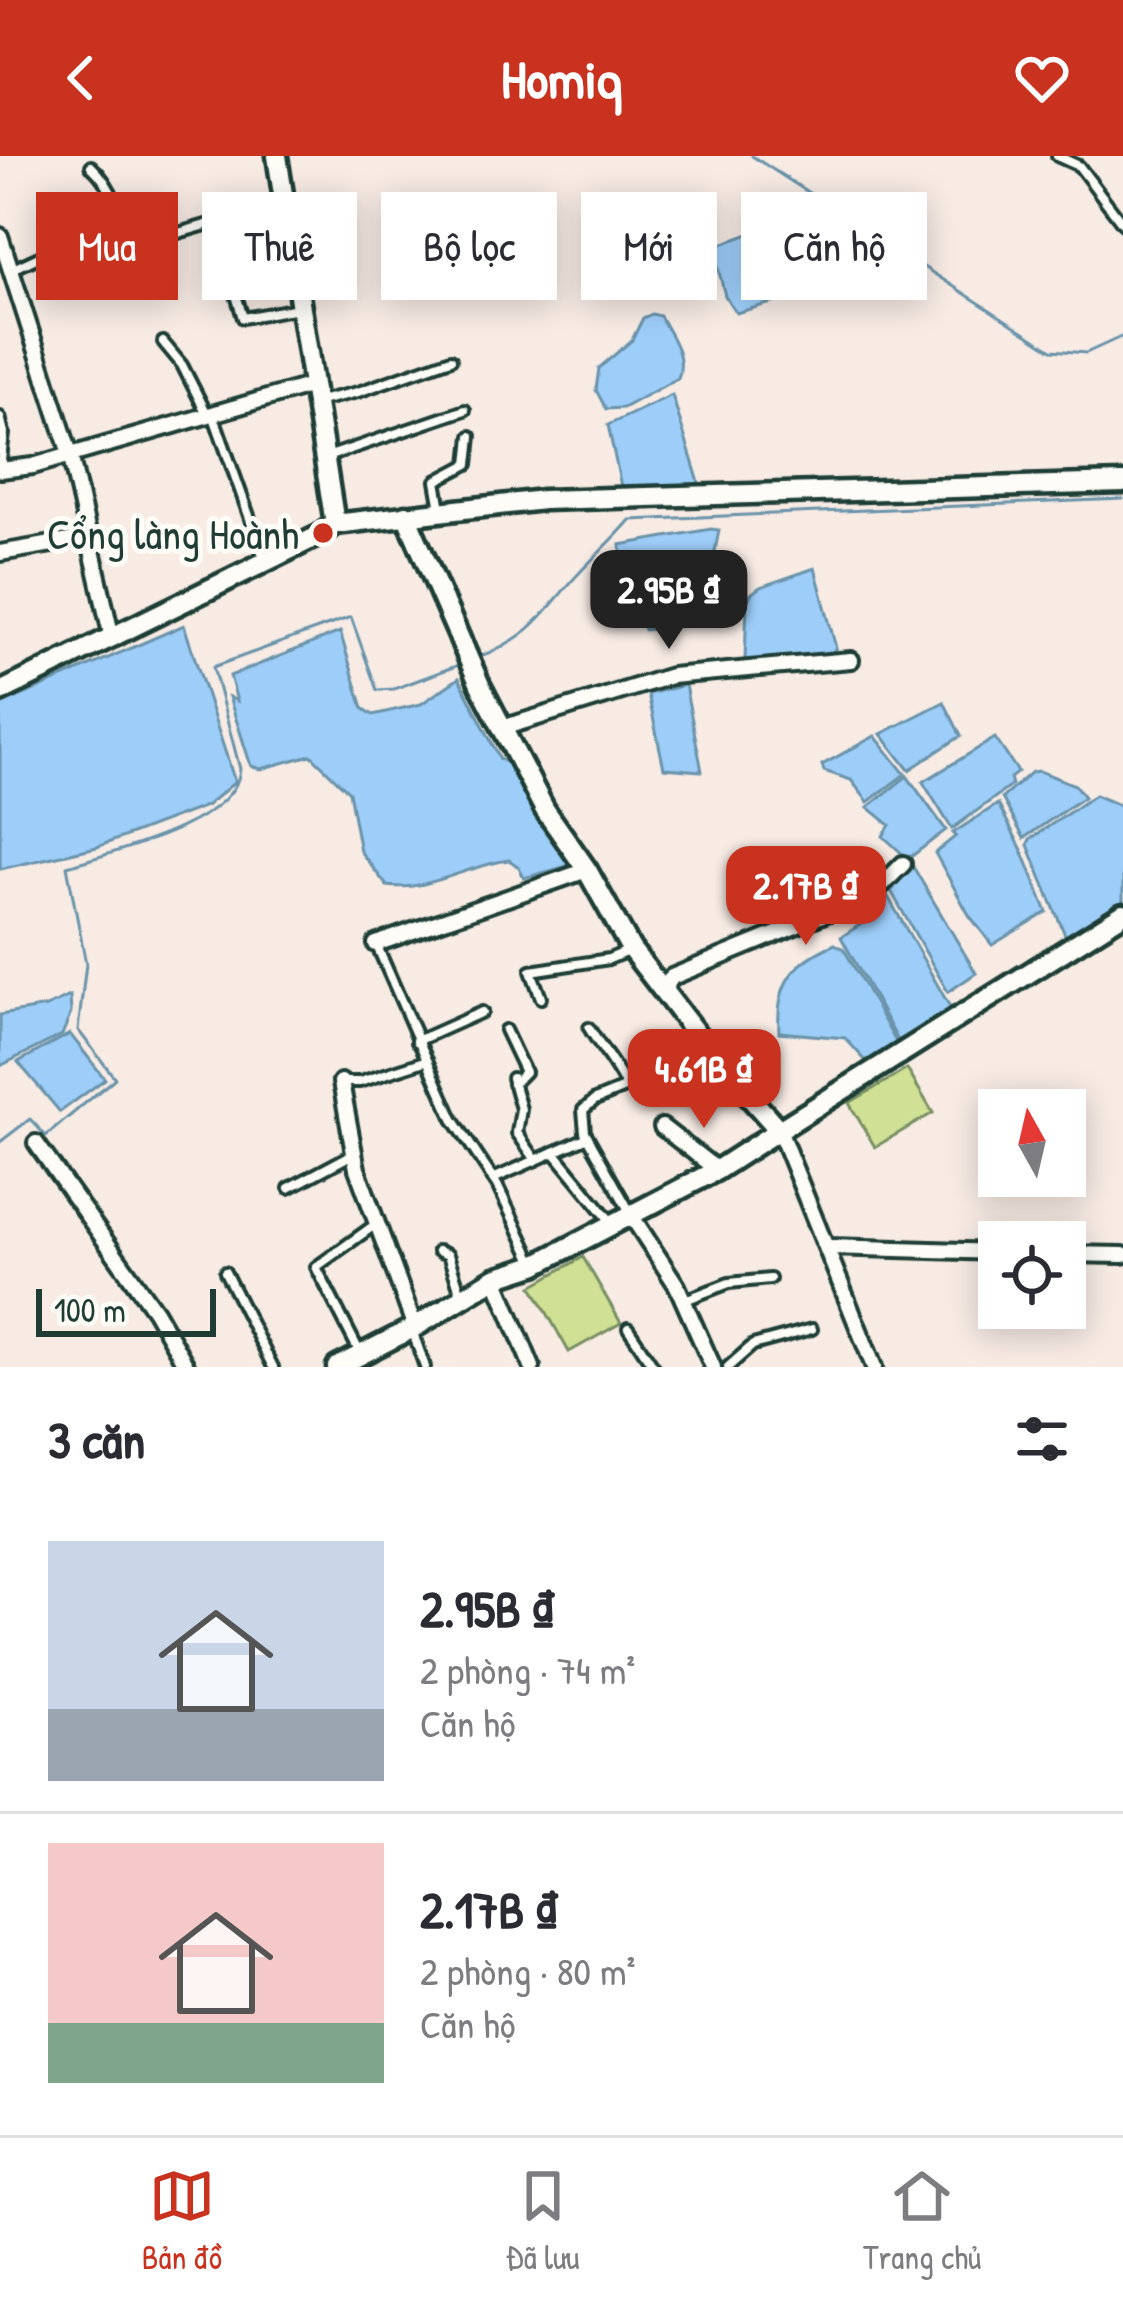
<!DOCTYPE html>
<html lang="vi">
<meta charset="utf-8">
<style>
:root{--surface:#fff;--page:#f2f2f3;--text:#2b2b33;--muted:#7c7c81;--line:#e1e1e2;--accent:#c8321e}
body{margin:0;font-family:"Patrick Hand",sans-serif;background:var(--page);color:var(--text);height:100vh;display:flex;flex-direction:column;font-size:45px;white-space:nowrap}
*{box-sizing:border-box;margin:0}
p{font-size:39px;color:var(--muted)}
.icon{flex:none;width:66px;height:66px;fill:none;stroke:currentColor;stroke-width:2;stroke-linecap:round;stroke-linejoin:round}
.map{position:relative;height:1211px;overflow:hidden}
.sheet{display:flex;flex-direction:column;background:var(--surface);flex:1}
.sheet>*{flex:none}
.banner{position:absolute;left:36px;top:36px;width:1053px;height:108px;display:flex;gap:24px}
.needle{width:78px;rotate:352deg}
.controls{position:absolute;left:978px;top:933px;display:grid;gap:24px}
.controls a{display:grid;place-items:center;width:108px;height:108px;border-radius:0px;background:var(--surface);box-shadow:0 6px 30px #0003;font-size:60px}
.scale{position:absolute;left:36px;bottom:30px;width:180px;box-sizing:border-box;padding-left:12px;border:6px solid #1f3d34;border-top:0;font-size:33px;line-height:42px;white-space:nowrap;color:#1f3d34;-webkit-text-stroke:9px #fdfcf7;paint-order:stroke}
.price{position:absolute;translate:-50% -102px;padding:0 27px;border-radius:24px;background:var(--accent);color:#fff;font-size:39px;line-height:78px;filter:drop-shadow(0 3px 6px #0008)}
.price::after{content:'';position:absolute;left:50%;top:72px;width:36px;height:27px;margin-left:-18px;background:inherit;clip-path:polygon(0 0,100% 0,50% 100%)}
.price.current{background:#222;color:#fff}
ul{padding:0;list-style:none}
li{display:flex;align-items:center;gap:36px;height:300px;padding:0 48px}
li+li{border-top:3px solid var(--line)}
li span{display:grid;place-items:center;flex:none;width:336px;height:240px;border-radius:0px;color:#555}
li>.icon{margin-inline-start:auto}
span .icon{width:144px;height:144px;fill:#fffc;stroke-width:1}
li b{font-size:51px}
h2{display:flex;justify-content:space-between;align-items:center;height:144px;padding:0 48px;font-size:51px}
.tag{padding:0 42px;border-radius:0px;background:var(--surface);box-shadow:0 6px 30px #0003;font-size:42px;line-height:108px}
.tag.current{background:var(--accent);color:#fff}
header{display:flex;justify-content:space-between;align-items:center;height:156px;padding:0 48px;background:var(--accent);color:#fff;font-size:54px;font-weight:800}
.dock{display:flex;justify-content:space-around;align-items:center;height:168px;border-top:3px solid var(--line);background:var(--surface);font-size:33px;color:var(--muted)}
.dock a{display:grid;justify-items:center;gap:6px}
.dock .current{color:var(--accent)}
.map>svg:first-child{display:block}
.green{fill:#d0e195;stroke:#788f64;stroke-width:3}
.water{fill:#9dcdf9;stroke:#6b93aa;stroke-width:3}
.lines{fill:none;stroke-linecap:round;stroke-linejoin:round}
.stream{stroke:#6b93aa;stroke-width:3}
.service-casing{stroke:#1f3d34;stroke-width:16}
.minor-casing{stroke:#1f3d34;stroke-width:22}
.tertiary-casing{stroke:#1f3d34;stroke-width:27}
.service{stroke:#fdfcf7;stroke-width:8}
.minor{stroke:#fdfcf7;stroke-width:14}
.tertiary{stroke:#fdfcf7;stroke-width:18}
.poi-dot{fill:#c8321e;stroke:#fdfcf7;stroke-width:4.5}
.labels{text-anchor:middle;dominant-baseline:central;stroke-width:10;stroke-linejoin:round;paint-order:stroke}
.poi-label{font-size:42px;fill:#1f3d34;stroke:#fdfcf7;text-anchor:end}
</style>
<header><svg class="icon" aria-label="back" viewBox="0 0 24 24"><path d="M15 5l-7 7 7 7"/></svg>Homiq<svg class="icon" aria-label="heart" viewBox="0 0 24 24"><path d="M12 20l-8-8c-3-5 5-10 8-4 3-6 11-1 8 4z"/></svg></header>
<div class="map">
<svg width="1123" height="1211" viewBox="0 0 1123 1211">
<rect width="100%" height="100%" fill="#f7ebe4"/>
<filter id="ink" filterUnits="userSpaceOnUse"><feTurbulence type="fractalNoise" baseFrequency=".00833" numOctaves="2"/><feDisplacementMap in="SourceGraphic" scale="24" xChannelSelector="R" yChannelSelector="G"/><feConvolveMatrix kernelMatrix="1 2 1 2 8 2 1 2 1" color-interpolation-filters="sRGB"/></filter>
<g filter="url(#ink)">
<g class="green">
<polygon points="907,913 933,957 875,991 849,947"/>
<polygon points="583,1101 621,1167 569,1196 532,1130"/>
</g>
<g class="water">
<polygon points="810,56 860,84 885,107 879,117 736,157 725,140 713,91"/>
<path d="M652,158l8,2c10,19 27,40 18,62l-55,30 -17,1 -10,-19 3,-22 33,-28 11,-22z"/>
<polygon points="672,239 701,333 623,340 608,269"/>
<polygon points="711,373 719,374 703,458 692,469 644,474 620,389"/>
<polygon points="815,412 836,492 830,499 750,508 745,504 747,446 751,438 760,431"/>
<polygon points="184,469 235,626 206,650 97,691 0,713 0,549"/>
<path d="M340,476l23,76 10,7 48,-11 38,-26 41,81 13,5 62,100 -51,14 -5,-11 -10,-7c-40,5 -82,32 -122,26l-27,-35 -11,-59 -38,-37 -50,14 -10,-3 -22,-69 8,4 -7,-25z"/>
<polygon points="685,529 702,615 664,612 648,538"/>
<polygon points="944,546 961,580 909,614 881,578"/>
<polygon points="875,580 905,618 868,646 851,624 824,615 822,609"/>
<polygon points="995,582 1018,616 1010,622 1012,629 952,673 923,626"/>
<polygon points="1039,615 1075,629 1084,641 1024,682 1002,642 1032,616"/>
<polygon points="907,620 946,674 908,703 883,680 890,669 868,651"/>
<polygon points="1095,639 1123,651 1123,746 1078,778 1065,779 1028,689 1030,683"/>
<polygon points="998,648 1022,694 1047,756 992,789 969,759 935,697 956,680 953,677"/>
<polygon points="912,709 976,817 948,836 891,735"/>
<polygon points="886,737 951,853 901,890 841,781 866,765 865,749"/>
<path d="M835,788l9,5 52,93v8l-21,13 -10,-3 -20,-22 -66,-6c-3,-48 12,-69 56,-88z"/>
<polygon points="70,840 71,857 62,879 0,910 0,859 46,851"/>
<polygon points="70,878 105,923 60,956 18,906"/>
</g>
<g class="lines">
<g class="stream">
<polyline points="752,0 1052,194 1086,197 1123,180"/>
<path d="M479,501c58,-23 64,-46 103,-87 16,-17 33,-32 48,-50l493,-21"/>
<path d="M0,986l30,-23 16,17 69,-58 -37,-48 8,-66 -19,-98c43,-13 171,-43 173,-97l-27,-102 138,-50 26,73 17,-1 70,-26"/>
</g>
<g class="service-casing">
<g id="service">
<polyline points="1057,0 1079,10 1123,68"/>
<path d="M91,10c24,22 30,50 35,81"/>
<polyline points="13,113 45,98 84,98 137,89 282,47"/>
<polyline points="236,139 243,162 298,152"/>
<polyline points="163,186 182,209 207,258"/>
<polyline points="315,246 358,236 451,203"/>
<polyline points="213,258 264,402"/>
<polyline points="0,261 4,277 0,313"/>
<polyline points="324,302 465,254"/>
<polyline points="441,353 436,325 468,308 471,280"/>
<polyline points="377,790 453,963 497,1029 535,1109"/>
<polyline points="541,842 531,815 609,803 630,794"/>
<path d="M589,872c13,22 27,37 38,60"/>
<polyline points="505,874 525,916 513,928"/>
<polyline points="417,885 482,856"/>
<polyline points="512,922 521,953 517,977 536,1004"/>
<polyline points="341,926 360,926 425,905"/>
<polyline points="554,996 613,1068"/>
<polyline points="493,1023 588,981"/>
<polyline points="289,1032 353,998"/>
<polyline points="630,1056 585,976 583,954 595,944 710,897"/>
<polyline points="438,1095 448,1099 462,1141"/>
<polyline points="225,1116 273,1211"/>
<polyline points="685,1144 729,1127 770,1123"/>
<polyline points="628,1172 654,1211"/>
<polyline points="412,1174 425,1211"/>
<polyline points="360,1197 316,1111 376,1068"/>
<polyline points="728,1211 753,1189 812,1173"/>
</g>
</g>
<g class="minor-casing">
<g id="minor">
<polyline points="0,80 70,298 112,482"/>
<polyline points="0,314 33,310 312,229"/>
<polyline points="0,397 87,382"/>
<polyline points="502,572 671,520 851,504"/>
<polyline points="376,788 587,714"/>
<polyline points="663,835 672,821 873,738 903,708"/>
<polyline points="341,926 357,1013 415,1171"/>
<polyline points="662,971 717,1014"/>
<polyline points="779,974 874,1211"/>
<polyline points="36,987 155,1155 187,1211"/>
<polyline points="631,1059 677,1130 713,1211"/>
<polyline points="828,1091 999,1096"/>
<polyline points="1065,1098 1123,1099"/>
<polyline points="495,1122 532,1211"/>
</g>
</g>
<g class="tertiary-casing">
<g id="tertiary">
<polyline points="277,0 335,368"/>
<polyline points="324,376 335,368 543,344 1123,327"/>
<polyline points="0,536 322,378"/>
<polyline points="779,974 1123,758"/>
<polyline points="337,1211 415,1171 495,1122 535,1109 717,1014 779,974 715,902 631,793 587,714 545,654 480,529 406,359"/>
</g>
</g>
<use href="#service" class="service"/>
<use href="#minor" class="minor"/>
<use href="#tertiary" class="tertiary"/>
</g>
</g>
<circle class="poi-dot" cx="323" cy="377" r="12"/>
<g class="labels">
<g class="poi-label">
<text x="299" y="377">Cổng làng Hoành</text>
</g>
</g>
</svg>
<div class="controls">
<a><svg class="needle" viewBox="-14 -14 28 28"><path d="M0-13l5 13h-10z" fill="#e53935"/><path d="M0 13l5-13h-10z" fill="#7c7c81"/></svg></a>
<a><svg class="icon" aria-label="locate" viewBox="0 0 24 24"><circle cx="12" cy="12" r="6"/><path d="M12 2v4M12 18v4M2 12h4M18 12h4"/></svg></a>
</div>
<div class="scale">100 m</div>
<b class="price current" style="left:669px;top:496px">2.95B ₫</b>
<b class="price" style="left:806px;top:792px">2.17B ₫</b>
<b class="price" style="left:704px;top:975px">4.61B ₫</b>
<div class="banner">
<a class="tag current">Mua</a>
<a class="tag">Thuê</a>
<a class="tag">Bộ lọc</a>
<a class="tag">Mới</a>
<a class="tag">Căn hộ</a>
</div>
</div>
<section class="sheet">
<h2>3 căn<svg class="icon" aria-label="filters" viewBox="0 0 24 24"><path d="M4 7h16M4 17h16"/><circle cx="9" cy="7" r="2"/><circle cx="15" cy="17" r="2"/></svg></h2>
<ul>
<li><span style="background:linear-gradient(#c9d6e8 70%,#9aa5b1 0)"><svg class="icon" aria-label="home" viewBox="0 0 24 24"><path d="M3 11l9-7 9 7M6 9v11h12V9"/></svg></span><div><b>2.95B ₫</b><p>2 phòng · 74 m²</p><p>Căn hộ</p></div></li>
<li><span style="background:linear-gradient(#f6c9c9 75%,#7fa58c 0)"><svg class="icon" aria-label="home" viewBox="0 0 24 24"><path d="M3 11l9-7 9 7M6 9v11h12V9"/></svg></span><div><b>2.17B ₫</b><p>2 phòng · 80 m²</p><p>Căn hộ</p></div></li>
</ul>
</section>
<nav class="dock">
<a class="current"><svg class="icon" aria-label="map" viewBox="0 0 24 24"><path d="M3 6l6-2 6 2 6-2v14l-6 2-6-2-6 2zM9 4v14M15 6v14"/></svg>Bản đồ</a>
<a><svg class="icon" aria-label="saved" viewBox="0 0 24 24"><path d="M7 4h10v16l-5-4-5 4z"/></svg>Đã lưu</a>
<a><svg class="icon" aria-label="home" viewBox="0 0 24 24"><path d="M3 11l9-7 9 7M6 9v11h12V9"/></svg>Trang chủ</a>
</nav>
